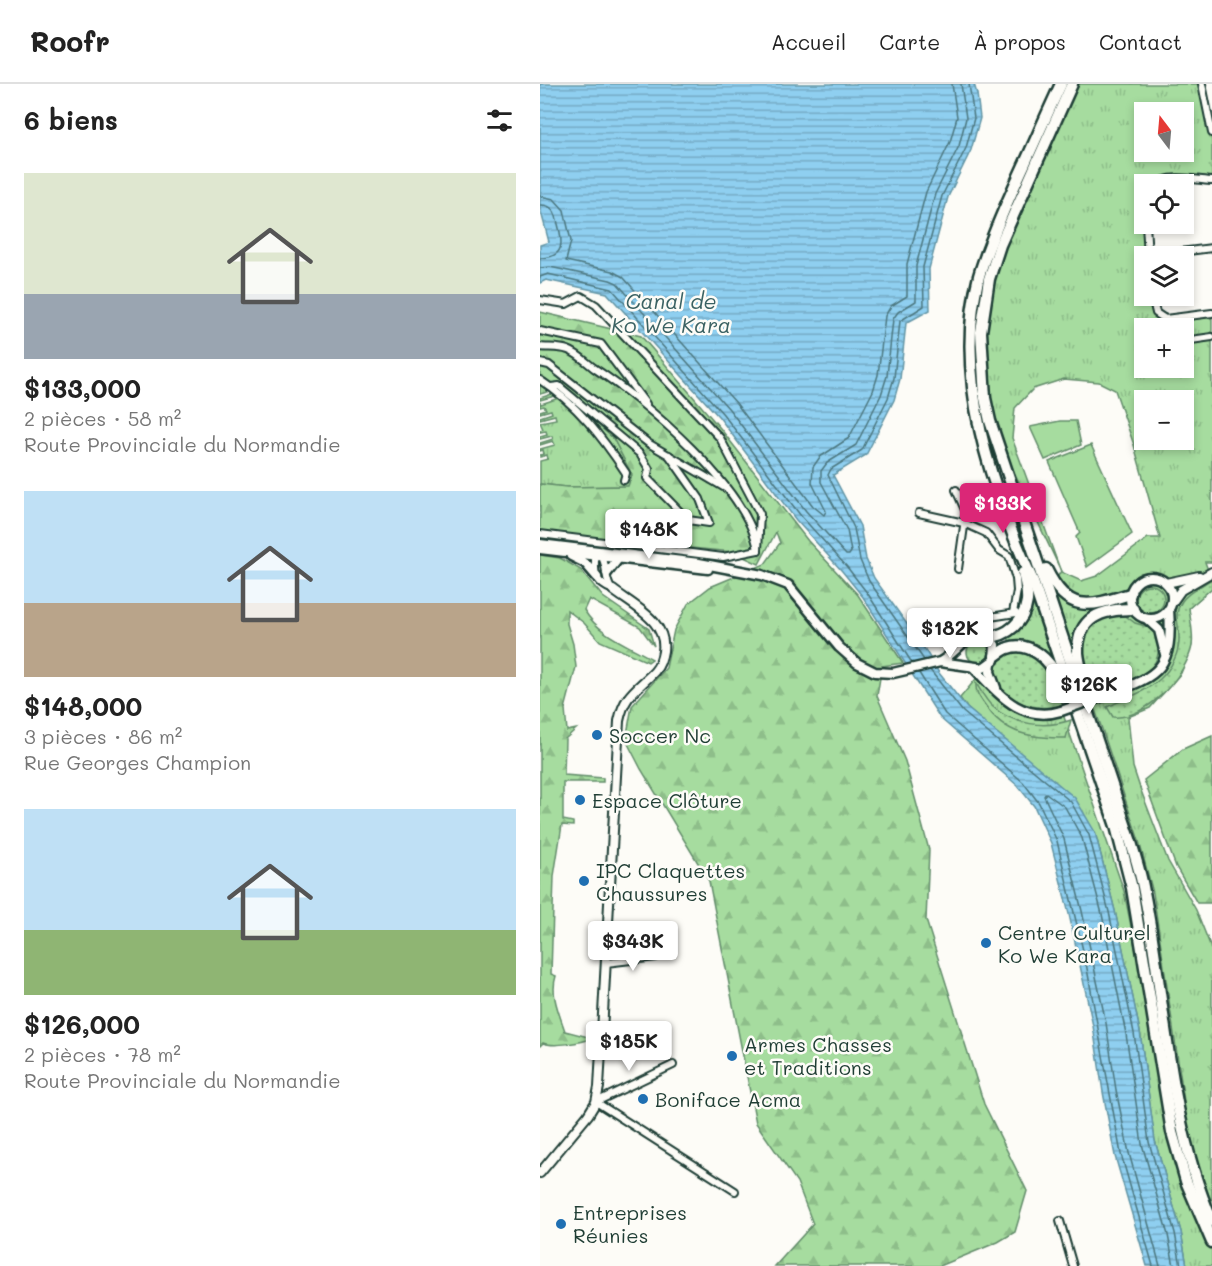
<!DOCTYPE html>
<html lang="fr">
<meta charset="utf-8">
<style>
:root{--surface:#fff;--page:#f2f2f2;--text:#222;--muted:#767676;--line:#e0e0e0;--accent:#db2777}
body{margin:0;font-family:Mali,sans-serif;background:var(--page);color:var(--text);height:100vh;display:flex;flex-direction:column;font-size:22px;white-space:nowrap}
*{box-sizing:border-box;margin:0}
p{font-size:20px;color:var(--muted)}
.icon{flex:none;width:33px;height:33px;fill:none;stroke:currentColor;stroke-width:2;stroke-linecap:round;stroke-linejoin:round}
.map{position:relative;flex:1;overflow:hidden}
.sheet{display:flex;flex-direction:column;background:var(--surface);width:540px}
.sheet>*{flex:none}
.needle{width:39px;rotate:344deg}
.tools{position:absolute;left:594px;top:18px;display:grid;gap:12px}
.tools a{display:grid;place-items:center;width:60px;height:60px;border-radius:0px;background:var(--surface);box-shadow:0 3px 9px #0003;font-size:30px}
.price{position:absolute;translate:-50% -51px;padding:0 14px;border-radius:6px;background:#fff;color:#222;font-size:20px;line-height:39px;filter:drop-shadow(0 2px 3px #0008)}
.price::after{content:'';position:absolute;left:50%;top:36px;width:18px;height:14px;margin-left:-9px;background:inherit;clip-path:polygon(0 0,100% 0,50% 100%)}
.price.on{background:var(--accent);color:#fff}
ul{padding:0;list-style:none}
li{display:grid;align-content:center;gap:12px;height:318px;padding:0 24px}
li span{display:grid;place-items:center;height:186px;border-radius:0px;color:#555}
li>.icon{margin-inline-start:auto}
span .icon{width:108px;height:108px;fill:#fffc;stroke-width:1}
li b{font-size:26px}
h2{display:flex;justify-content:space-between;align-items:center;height:72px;padding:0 24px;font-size:26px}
header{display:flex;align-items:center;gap:36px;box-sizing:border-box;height:84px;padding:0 30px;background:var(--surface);border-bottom:2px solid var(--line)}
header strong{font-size:28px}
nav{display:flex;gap:33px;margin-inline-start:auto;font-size:21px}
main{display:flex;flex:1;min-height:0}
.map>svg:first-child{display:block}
.grass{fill:url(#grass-tufts);stroke:#628c6a;stroke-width:1.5;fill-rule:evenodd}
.forest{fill:url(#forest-firs);stroke:#628c6a;stroke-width:1.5}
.park{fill:#a6dc9f;stroke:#628c6a;stroke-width:1.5}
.garden{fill:url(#garden-dots);stroke:#628c6a;stroke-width:1.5}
.water{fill:url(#water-rules);stroke:#6295a5;stroke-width:1.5}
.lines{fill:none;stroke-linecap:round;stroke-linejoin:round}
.shore{stroke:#4c777f;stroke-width:1.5}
.minor-casing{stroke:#1f3d34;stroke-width:10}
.tertiary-casing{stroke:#1f3d34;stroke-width:12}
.secondary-casing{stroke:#1f3d34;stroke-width:13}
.trunk-casing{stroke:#1f3d34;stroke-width:15}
.minor{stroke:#fdfcf7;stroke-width:6}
.tertiary{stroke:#fdfcf7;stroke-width:8}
.secondary{stroke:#fdfcf7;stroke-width:8}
.trunk{stroke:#fdfcf7;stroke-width:10}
.secondary-bridge-casing{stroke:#1f3d34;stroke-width:13;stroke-linecap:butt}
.secondary-bridge{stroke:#fdfcf7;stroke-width:8}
.poi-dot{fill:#1f6fb2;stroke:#fdfcf7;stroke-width:2}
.labels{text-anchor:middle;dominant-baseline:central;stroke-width:5;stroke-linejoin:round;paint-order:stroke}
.poi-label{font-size:20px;fill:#1f3d34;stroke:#fdfcf7;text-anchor:start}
.water-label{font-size:21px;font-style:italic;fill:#3b6263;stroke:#fdfcf7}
</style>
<header>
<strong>Roofr</strong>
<nav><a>Accueil</a><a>Carte</a><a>À propos</a><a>Contact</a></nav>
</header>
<main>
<section class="sheet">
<h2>6 biens<svg class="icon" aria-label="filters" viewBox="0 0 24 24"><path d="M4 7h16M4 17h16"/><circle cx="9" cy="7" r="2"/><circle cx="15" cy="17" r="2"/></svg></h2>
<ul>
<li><span style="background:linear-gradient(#dfe7d0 65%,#9aa5b1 0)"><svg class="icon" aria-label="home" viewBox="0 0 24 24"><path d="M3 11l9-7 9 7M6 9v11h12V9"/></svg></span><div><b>$133,000</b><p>2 pièces · 58 m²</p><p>Route Provinciale du Normandie</p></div></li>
<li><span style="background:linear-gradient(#bfe0f5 60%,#b9a48a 0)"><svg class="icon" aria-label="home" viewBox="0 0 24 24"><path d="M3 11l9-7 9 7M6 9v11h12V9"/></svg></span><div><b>$148,000</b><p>3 pièces · 86 m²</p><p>Rue Georges Champion</p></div></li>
<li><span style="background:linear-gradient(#bfe0f5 65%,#8fb573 0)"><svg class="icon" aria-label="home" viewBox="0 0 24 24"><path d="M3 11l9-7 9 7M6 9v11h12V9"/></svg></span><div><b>$126,000</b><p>2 pièces · 78 m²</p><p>Route Provinciale du Normandie</p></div></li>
</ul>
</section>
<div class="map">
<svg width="672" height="1182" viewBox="0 0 672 1182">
<defs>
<pattern id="grass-tufts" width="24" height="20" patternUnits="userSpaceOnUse" patternTransform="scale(1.5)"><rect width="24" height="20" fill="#a6dc9f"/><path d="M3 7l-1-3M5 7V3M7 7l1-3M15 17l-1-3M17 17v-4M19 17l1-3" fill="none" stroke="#8ebe8a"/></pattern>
<pattern id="forest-firs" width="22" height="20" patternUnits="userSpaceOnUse" patternTransform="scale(1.5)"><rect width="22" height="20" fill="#a6dc9f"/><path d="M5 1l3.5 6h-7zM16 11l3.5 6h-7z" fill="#8ebe8a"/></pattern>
<pattern id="garden-dots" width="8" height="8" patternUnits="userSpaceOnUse" patternTransform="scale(1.5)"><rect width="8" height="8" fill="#a6dc9f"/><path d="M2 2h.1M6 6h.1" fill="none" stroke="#8ebe8a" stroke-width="1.8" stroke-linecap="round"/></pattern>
<pattern id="water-rules" width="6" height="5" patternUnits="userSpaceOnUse" patternTransform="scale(1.5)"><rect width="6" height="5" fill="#8fcff0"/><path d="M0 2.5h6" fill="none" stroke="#74a9c3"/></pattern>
</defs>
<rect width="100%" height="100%" fill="#fdfcf7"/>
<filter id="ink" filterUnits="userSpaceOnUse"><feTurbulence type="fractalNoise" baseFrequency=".0167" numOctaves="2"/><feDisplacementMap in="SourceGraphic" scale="12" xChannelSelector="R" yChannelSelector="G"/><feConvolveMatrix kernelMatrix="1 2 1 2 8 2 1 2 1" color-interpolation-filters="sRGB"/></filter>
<g filter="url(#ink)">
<g class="grass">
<path d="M532,0h130l10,49v48l-32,-2 -23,5h-13v40l4,32h-4v40h8v8l13,15 47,-6v249h-7l7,19v7l-23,20 3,37 -11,28 -31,35 -22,9 5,50 7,21 28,73 28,49 16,40v271l-30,-91 2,-29 -31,-208 -14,-52 -38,-115 -51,-136 11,-19 -71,-150 -9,-67 8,-75zM604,28h40v40h-40zM604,244h40v40h-40zM524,295l35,3 16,8 19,55 26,93h-12l-51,38 -16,5 -20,-9 -49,-134 3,-30 18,-19zM604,316h40v40h-40z"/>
<polygon points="0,293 6,294 73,354 92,391 89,402 27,403 0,400 0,377 8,375 7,371 0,373 0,371 4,370 3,366 0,367 0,365 15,361 13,357 0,361 0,359 13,355 12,352 0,355 0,352 7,350 6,347 0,348 0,346 3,345 0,338 16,335 15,331 0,335 0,333 12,329 11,326 0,329 0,327 6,325 4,322 0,323 0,318 1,320 16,315 15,312 0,316 0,314 12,310 11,307 0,310"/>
<polygon points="490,503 513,572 524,633 584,807 632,1048 672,1158 672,1182 647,1182 641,1148 615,1057 600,948 575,827 555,748 470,661 427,624 420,614 435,596 471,561 468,553"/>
</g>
<g class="forest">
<polygon points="0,228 101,252 180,344 268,457 318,511 363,579 342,582 337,612 365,677 389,766 386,836 444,1020 487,1107 475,1148 458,1158 400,1182 235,1182 273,1140 257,1098 216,1039 169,797 101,685 86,656 92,622 126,584 134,546 148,520 170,503 225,480 240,459 236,448 219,480 193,468 14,451 0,447 0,400 27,403 88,402 92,391 73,354 6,295 0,293"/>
<path d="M0,471l20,3 21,12 22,27 46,32 5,17 -14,-19 -51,-28 -5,11c16,26 43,34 68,49l-4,3 -48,-21 -16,-18 -17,-13v14l6,20 3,23 -11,42 2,22 9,-2 -11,10 -1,36 39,3v4h-40v38l10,2v4l-11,-1 -8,51 -3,98 5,2c-6,18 3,37 9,55l27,7c-10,5 -39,9 -49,5l-3,3z"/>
<polygon points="672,652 672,819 657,819 636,783 604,696 643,665"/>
</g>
<g class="park">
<polygon points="520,337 536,337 541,361 505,376 490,343"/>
<polygon points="551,361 592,450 547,483 536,453 540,449 509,378"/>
</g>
<g class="garden">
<path d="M672,495v9l-23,20c1,11 5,26 3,38 -6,30 -46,74 -79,71l-6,-10c17,-8 39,-15 53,-28 11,-10 20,-27 19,-42 0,-14 -6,-23 3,-36 6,-9 21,-16 30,-22z"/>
<circle cx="610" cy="515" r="14"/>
<path d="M583,530l12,9 17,5c24,44 -24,54 -55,65l-14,-33 1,-26 16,-15z"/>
<circle cx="438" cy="568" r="11"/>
<path d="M468,568c37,-1 43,24 55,54 -29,5 -62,-2 -69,-35l5,-12z"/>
<path d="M436,599c5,8 10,18 17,24 21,18 52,22 78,13l-5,18c-34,0 -61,-3 -81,-33 -5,-7 -10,-13 -9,-22z"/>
</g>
<polygon class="water" points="0,0 434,0 437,10 440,34 431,66 408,113 389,185 390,226 366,239 360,295 354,316 326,371 293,391 320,442 326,475 334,494 384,564 399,589 427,624 535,714 555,748 575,827 600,948 615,1057 641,1148 647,1182 607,1182 575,1072 563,1008 553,942 529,830 511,759 494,722 478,702 400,634 323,513 302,487 256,436 179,333 67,209 6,196 0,199 0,161 9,158 0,124"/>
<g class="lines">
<g class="shore">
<polyline points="0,112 14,115 24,126 31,157 26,177 72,187 83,193 196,319 273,422 284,431 286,427 272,399 273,383 280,373 309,354 333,307 338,291 345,232 351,222 367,212 367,180 386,108 410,58 417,33 412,0"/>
<path d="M0,121c5,0 10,1 13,5 3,4 4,9 5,14 5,18 7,34 -18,34"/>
<polyline points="0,184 10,183 70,196 77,199 189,325 266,427 306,471 309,471 311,468 307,446 281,398 281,387 287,379 316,361 341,311 347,292 353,235 358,228 376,217 376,182 395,110 419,62 426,34 421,0"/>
<polyline points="0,193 8,190 72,205 183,330 261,432 307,483 328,510 372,579"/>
<polyline points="384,576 329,497 320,476 314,444 288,391 291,385 322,366 348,314 354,294 360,237 384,222 383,183 402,112 426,64 434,34 429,0"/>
<polyline points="390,586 423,628 531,718 549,751 569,828 594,949 609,1058 635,1149 641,1182"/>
<polyline points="379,589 405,630 483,698 499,719 517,757 546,879 581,1070 613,1182"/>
<polyline points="620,1182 589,1069 576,1006 566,939 542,827 524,755 504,712 506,709 525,723 542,754 562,830 586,950 602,1060 628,1151 634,1182"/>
</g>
<g class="minor-casing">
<g id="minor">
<polyline points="662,0 672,49"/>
<path d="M617,100c12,-10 40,-4 55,-3"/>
<polyline points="606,140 608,172"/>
<polyline points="608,172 672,164"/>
<polyline points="612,212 616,229 625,235 672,229"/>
<path d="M0,216l26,4 15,-8 15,9 124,133 40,76 -2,36c-10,-62 -112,-148 -164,-182 -8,-6 -17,-15 -26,-18 -8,-3 -20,-2 -28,-3"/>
<polyline points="623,244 625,235"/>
<polyline points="0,247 61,260 106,320"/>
<polyline points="644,257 672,253"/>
<polyline points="0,279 9,281 108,359 185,404"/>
<path d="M0,296c37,24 62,57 86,93l-2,7"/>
<polyline points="11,303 19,302 100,370 109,385 107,394 148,436 169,439 160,415 129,371"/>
<polyline points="416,406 426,428 418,485"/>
<polyline points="379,429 424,439 446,449 459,466 469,472 476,495 477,507 473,529"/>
<polyline points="0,450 183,473 218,466"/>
<path d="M60,469l-5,7c-1,17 3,24 18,30"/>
<path d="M61,471c7,11 3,25 11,35"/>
<polyline points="403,533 450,533 476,529"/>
<polyline points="66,879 116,873"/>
<polyline points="56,1018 195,1107"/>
<polyline points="56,1018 133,981"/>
<polyline points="520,1137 533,1182"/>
</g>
</g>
<g class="tertiary-casing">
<g id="tertiary">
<polyline points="626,499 659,492"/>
<polyline points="631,520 641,506 672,488"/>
<path d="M0,1089l48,-58 8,-13 3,-15 20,-366c5,-24 14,-29 31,-45 7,-6 10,-11 12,-20 9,-33 -27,-49 -49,-66"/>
</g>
</g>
<g class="secondary-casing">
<g id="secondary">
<path d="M0,460l159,19 63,12 26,10 51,62 18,16 18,9 18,1 47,-11 43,6 11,-8 1,-15 -7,-8 -14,-2c-12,6 -21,20 -34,27"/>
<polyline points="0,465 168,485"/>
<polyline points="31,472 45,479 57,493"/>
<polyline points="67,489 78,475"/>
<circle cx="611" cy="514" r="21"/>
<polyline points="607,535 619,546 625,570"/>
<polyline points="451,579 450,588 456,604"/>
<path d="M434,584c25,26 47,55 87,43"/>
<path d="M569,610c52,-19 64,-26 60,-85"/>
</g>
</g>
<g class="trunk-casing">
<g id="trunk">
<path d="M521,0c-16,34 -31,69 -47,103 -13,30 -26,58 -35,89 -26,100 12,212 53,303l84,247 16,62 40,244 14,49 26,61"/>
<path d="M532,0l-72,161 -11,34 -8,53 4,66 5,23 140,418c5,17 11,35 14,53 22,110 23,225 68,329"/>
<path d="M506,485c22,45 43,38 84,25"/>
<path d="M448,553c20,-1 36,-15 39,-36 1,-9 -2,-19 -4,-28"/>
<path d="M455,572c4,-3 9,-7 13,-8 22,-8 43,13 50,31"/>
<path d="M545,603c-2,-11 -6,-23 -7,-34 -1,-36 24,-44 55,-44"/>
</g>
</g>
<use href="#minor" class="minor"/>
<use href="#tertiary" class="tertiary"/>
<use href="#secondary" class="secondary"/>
<use href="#trunk" class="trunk"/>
<g class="secondary-bridge-casing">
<polyline id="secondary-bridge" points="521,627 569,610"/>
</g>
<use href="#secondary-bridge" class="secondary-bridge"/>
</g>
</g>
<g class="poi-dot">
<circle cx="57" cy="651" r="6"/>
<circle cx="40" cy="716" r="6"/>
<circle cx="44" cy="797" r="6"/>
<circle cx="446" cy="859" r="6"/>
<circle cx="192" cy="972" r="6"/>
<circle cx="103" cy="1015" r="6"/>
<circle cx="21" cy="1140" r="6"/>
</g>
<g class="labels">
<g class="poi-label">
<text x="69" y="651">Soccer Nc</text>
<text x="52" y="716">Espace Clôture</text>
<text x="56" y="786">IPC Claquettes<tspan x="56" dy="23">Chaussures</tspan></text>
<text x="458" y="848">Centre Culturel<tspan x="458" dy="23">Ko We Kara</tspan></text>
<text x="204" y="960">Armes Chasses<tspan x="204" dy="23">et Traditions</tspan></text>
<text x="115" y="1015">Boniface Acma</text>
<text x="33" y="1128">Entreprises<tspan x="33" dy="23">Réunies</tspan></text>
</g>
<g class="water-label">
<text x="131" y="216">Canal de<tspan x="131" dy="24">Ko We Kara</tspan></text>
</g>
</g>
</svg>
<div class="tools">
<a><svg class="needle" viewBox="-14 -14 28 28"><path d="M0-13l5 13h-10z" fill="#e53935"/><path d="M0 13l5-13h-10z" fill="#767676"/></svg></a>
<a><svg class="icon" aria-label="locate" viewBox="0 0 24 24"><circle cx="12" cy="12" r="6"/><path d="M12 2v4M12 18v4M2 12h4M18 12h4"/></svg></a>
<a><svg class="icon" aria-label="layers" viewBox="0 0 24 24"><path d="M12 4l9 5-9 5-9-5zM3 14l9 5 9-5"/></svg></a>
<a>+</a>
<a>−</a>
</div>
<b class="price on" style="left:463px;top:450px">$133K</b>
<b class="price" style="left:109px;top:476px">$148K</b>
<b class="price" style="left:410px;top:575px">$182K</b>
<b class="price" style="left:549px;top:631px">$126K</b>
<b class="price" style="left:93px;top:888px">$343K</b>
<b class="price" style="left:89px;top:988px">$185K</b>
</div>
</main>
